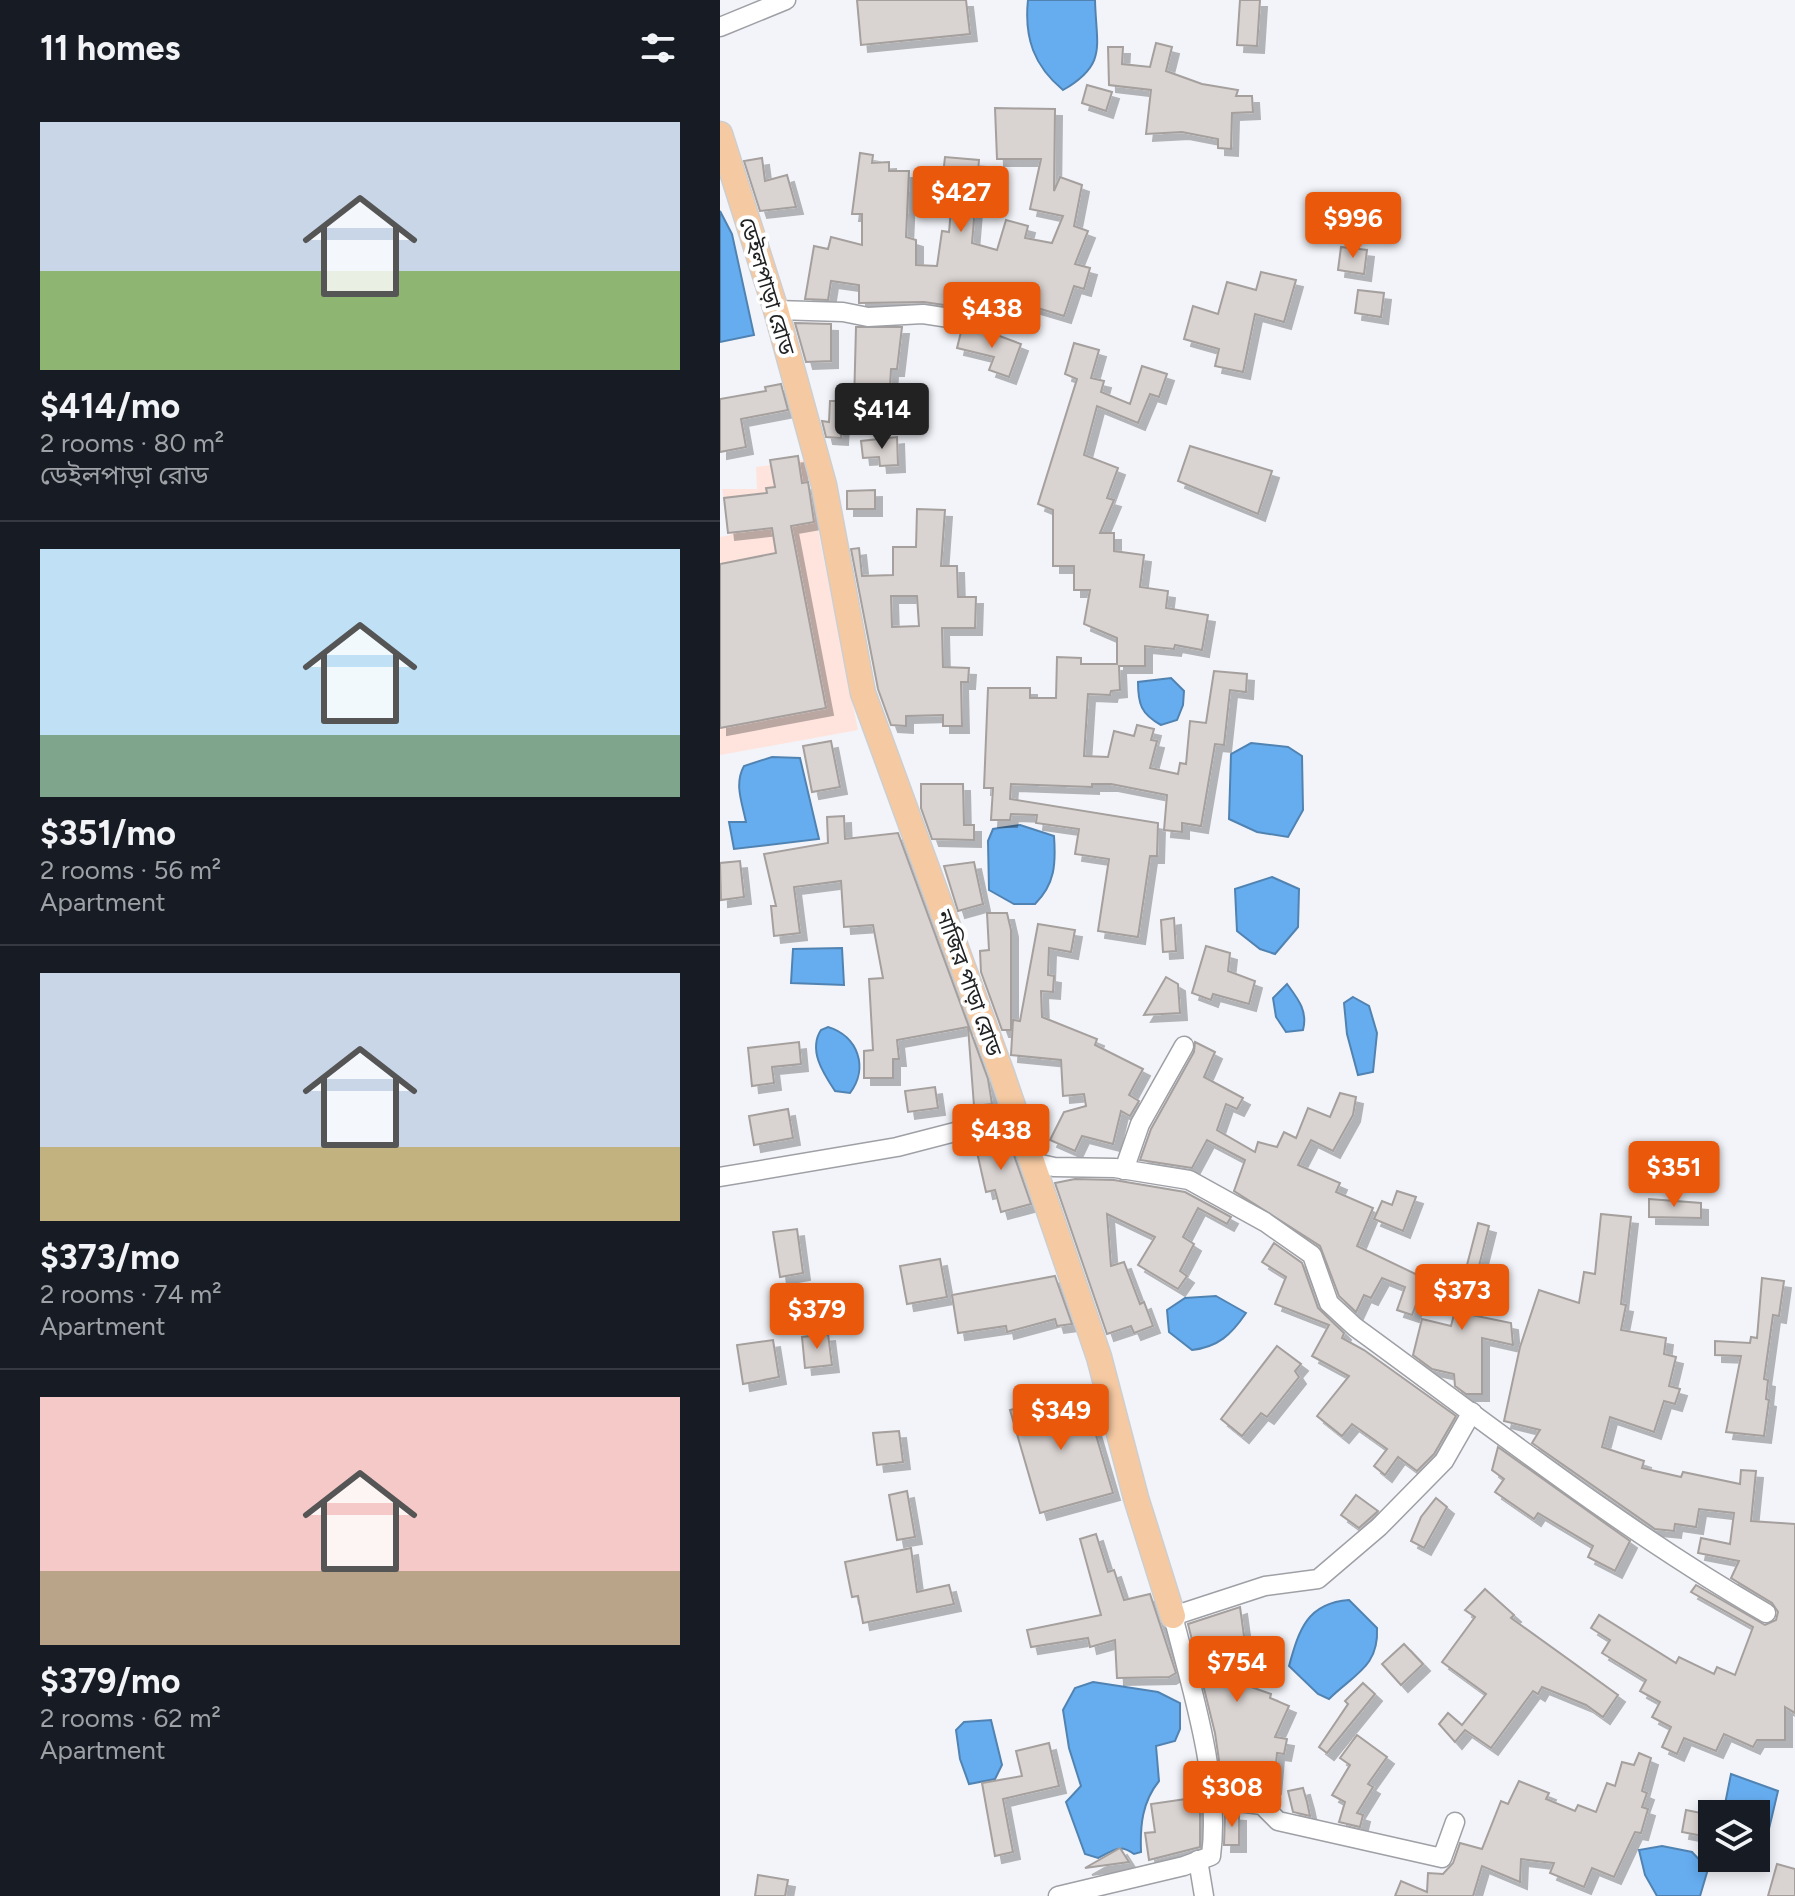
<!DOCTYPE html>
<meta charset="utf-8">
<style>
:root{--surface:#171b24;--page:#20242c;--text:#f1f3f6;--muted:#9ea1a6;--line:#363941;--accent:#ea580c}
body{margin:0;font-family:Figtree,"Noto Sans Bengali",sans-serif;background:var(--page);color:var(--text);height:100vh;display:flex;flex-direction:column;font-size:30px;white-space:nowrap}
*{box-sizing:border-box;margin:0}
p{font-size:26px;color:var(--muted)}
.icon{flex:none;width:44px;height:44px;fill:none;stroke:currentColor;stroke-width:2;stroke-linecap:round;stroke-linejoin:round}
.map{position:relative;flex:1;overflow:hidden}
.drawer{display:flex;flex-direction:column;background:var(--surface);width:720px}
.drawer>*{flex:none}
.tools{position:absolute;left:978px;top:1800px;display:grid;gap:16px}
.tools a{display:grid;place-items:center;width:72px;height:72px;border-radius:0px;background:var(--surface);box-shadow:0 4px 12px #0003;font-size:40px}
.price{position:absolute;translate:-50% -68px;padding:0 18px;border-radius:8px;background:var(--accent);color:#fff;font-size:26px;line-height:52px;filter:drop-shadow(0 2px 4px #0008)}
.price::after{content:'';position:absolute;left:50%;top:48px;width:24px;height:18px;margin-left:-12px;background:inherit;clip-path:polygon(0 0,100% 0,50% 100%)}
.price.on{background:#222;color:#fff}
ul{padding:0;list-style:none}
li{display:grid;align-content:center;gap:16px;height:424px;padding:0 40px}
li+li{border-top:2px solid var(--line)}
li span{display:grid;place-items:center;height:248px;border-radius:0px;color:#555}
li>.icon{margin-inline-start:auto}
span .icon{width:144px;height:144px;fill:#fffc;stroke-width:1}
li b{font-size:34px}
h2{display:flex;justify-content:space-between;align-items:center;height:96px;padding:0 40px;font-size:34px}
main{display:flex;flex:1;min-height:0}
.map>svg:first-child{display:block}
.industrial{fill:#fee4dc}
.water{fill:#66adf0;stroke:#5183b2;stroke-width:2}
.building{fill:#d9d3d1;stroke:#a5a09e;stroke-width:2;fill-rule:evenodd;filter:url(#shadow)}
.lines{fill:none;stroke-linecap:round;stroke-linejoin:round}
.minor-casing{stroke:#9ea0a5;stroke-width:21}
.major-casing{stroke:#cececf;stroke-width:27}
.minor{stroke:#fff;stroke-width:18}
.major{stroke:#f5caa3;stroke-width:24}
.labels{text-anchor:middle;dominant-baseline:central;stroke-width:8;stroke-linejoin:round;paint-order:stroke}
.street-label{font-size:22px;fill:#212223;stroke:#fff}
</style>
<main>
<section class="drawer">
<h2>11 homes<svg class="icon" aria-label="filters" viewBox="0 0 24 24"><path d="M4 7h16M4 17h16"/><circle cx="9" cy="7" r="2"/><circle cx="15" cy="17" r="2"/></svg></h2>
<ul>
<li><span style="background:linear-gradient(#c9d6e8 60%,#8fb573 0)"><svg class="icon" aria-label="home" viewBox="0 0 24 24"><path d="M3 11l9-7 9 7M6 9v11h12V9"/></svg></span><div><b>$414/mo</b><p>2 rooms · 80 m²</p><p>ডেইলপাড়া রোড</p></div></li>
<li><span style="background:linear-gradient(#bfe0f5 75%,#7fa58c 0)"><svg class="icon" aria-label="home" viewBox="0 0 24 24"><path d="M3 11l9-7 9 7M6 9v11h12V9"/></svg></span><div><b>$351/mo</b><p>2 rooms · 56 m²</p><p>Apartment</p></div></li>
<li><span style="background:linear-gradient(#c9d6e8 70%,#c2b280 0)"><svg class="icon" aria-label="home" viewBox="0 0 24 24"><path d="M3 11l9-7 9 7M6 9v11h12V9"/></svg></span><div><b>$373/mo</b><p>2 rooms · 74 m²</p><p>Apartment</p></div></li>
<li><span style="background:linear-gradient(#f6c9c9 70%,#b9a48a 0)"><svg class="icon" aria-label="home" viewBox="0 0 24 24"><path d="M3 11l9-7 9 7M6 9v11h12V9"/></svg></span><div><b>$379/mo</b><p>2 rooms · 62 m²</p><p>Apartment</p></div></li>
</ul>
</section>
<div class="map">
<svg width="1075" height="1896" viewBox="0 0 1075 1896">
<defs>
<filter id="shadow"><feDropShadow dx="7" dy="7" stdDeviation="0" flood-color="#0004"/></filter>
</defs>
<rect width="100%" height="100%" fill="#f2f4f9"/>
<polygon class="industrial" points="84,460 138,730 0,755 0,537 11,535 2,489 37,489 36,467"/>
<g class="water">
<path d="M308,0h67c1,46 13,64 -32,90 -29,-24 -39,-52 -35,-90z"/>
<polygon points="0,211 12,234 34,335 0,342"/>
<path d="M451,678l13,13 -1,14 -6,15 -16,5c-20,-11 -23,-21 -23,-43z"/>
<polygon points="531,743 568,747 582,756 583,810 568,837 537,832 509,819 511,754"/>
<path d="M52,757l28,1 19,81 -85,10 -5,-27h17c-4,-20 -12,-38 -2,-56z"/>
<path d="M300,825l34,11c2,28 1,48 -19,68h-21l-25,-14 -1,-49 5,-12z"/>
<polygon points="552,877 579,889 578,927 555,954 540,949 517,931 515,889"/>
<polygon points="122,948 124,985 71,983 73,949"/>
<path d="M567,984c11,15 21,27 16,46l-17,2 -10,-15 -3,-19z"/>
<polygon points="633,997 649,1006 657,1033 653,1072 638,1075 627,1034 624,1003"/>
<path d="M108,1027c30,9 41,41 22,66l-15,-2c-12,-18 -27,-41 -14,-61z"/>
<path d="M496,1296l30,17c-15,22 -28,34 -54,37l-23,-18 -2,-22 18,-12z"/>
<path d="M629,1600l28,28c2,39 -23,46 -48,71l-11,-5 -29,-28c10,-36 18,-63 60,-66z"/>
<path d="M373,1682l65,10 22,11v26l-5,12 -19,5 3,35c-17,21 -19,45 -18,71l-7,2c-15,-11 -21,-3 -36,4l-13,-4 -19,-52 15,-16 -12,-38 -6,-38 12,-22z"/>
<polygon points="271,1720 282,1765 275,1779 249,1784 240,1759 236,1730 244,1722"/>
<polygon points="1011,1774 1058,1791 1048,1833 1036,1829 1036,1814 1003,1814"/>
<polygon points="942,1846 972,1852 988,1869 980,1896 937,1896 925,1875 919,1850"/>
</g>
<g class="building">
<polygon points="137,0 246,0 250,34 141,45"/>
<polygon points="520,0 540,0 537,46 517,45"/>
<polygon points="436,43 452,47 446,71 482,84 518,90 516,96 532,96 533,112 512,113 511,149 498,148 498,139 462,132 426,134 431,90 389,85 388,47 403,47 402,64 430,67"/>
<polygon points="367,85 392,92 386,111 362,103"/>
<polygon points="275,108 335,109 334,191 340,177 362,185 354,226 368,231 355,264 370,268 364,289 354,286 344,316 304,304 306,299 264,288 258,310 204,302 139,303 139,285 111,281 108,300 85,299 94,246 108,249 111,237 142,245 142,214 132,214 140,153 153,155 152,163 169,162 169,171 189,171 186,237 196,240 196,265 217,266 222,231 229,232 234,176 223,175 225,157 259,160 252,243 277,250 286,220 308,226 305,238 332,243 343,216 310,209 321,159 277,159"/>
<polygon points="42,158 45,181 67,175 76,207 40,211 24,161"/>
<polygon points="621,247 647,250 644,274 618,270"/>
<polygon points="541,272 576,280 564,322 535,314 523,372 495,366 499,349 464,339 473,306 498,314 507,282 536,290"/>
<polygon points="638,290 664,293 661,317 635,313"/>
<polygon points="75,323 111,324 111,361 86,362"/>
<polygon points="136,327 182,327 177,369 171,369 169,405 134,404"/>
<polygon points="241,332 269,332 301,344 289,377 269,370 274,357 237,348"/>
<polygon points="354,343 379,350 371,378 384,381 381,392 410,404 422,366 447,374 439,397 430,394 418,423 377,406 364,455 398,468 387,498 394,500 380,533 394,533 394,551 424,555 420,587 448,591 446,608 488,615 482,650 455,645 454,649 425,646 425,666 399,666 400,690 391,691 390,695 368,694 364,756 388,757 394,731 414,736 417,725 434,729 431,740 437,741 430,768 458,774 460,763 466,764 470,721 486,723 494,671 527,674 526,692 510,690 504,745 495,744 481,826 462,823 462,832 444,830 447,795 391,784 372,784 372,787 291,784 290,799 438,823 437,856 430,856 418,937 378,931 389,859 355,854 359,829 316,823 317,815 291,814 290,820 271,820 273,788 264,788 268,688 310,688 310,698 336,698 337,657 361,658 361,664 397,664 397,638 364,624 370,590 354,590 354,566 333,566 333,510 318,504 357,379 345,374"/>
<polygon points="61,384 68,410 21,419 26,447 0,452 0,399 46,391 45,387"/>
<polygon points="110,401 123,401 121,438 106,437 102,421 109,422"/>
<polygon points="177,437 178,465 160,466 159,457 143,458 141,441"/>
<polygon points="470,446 552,471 538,514 458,481"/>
<polygon points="78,456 82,483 88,482 89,488 94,522 71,526 106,708 0,728 0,564 56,553 52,528 8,533 4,498 47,493 46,488 55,487 50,460"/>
<polygon points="155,490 155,509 127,509 127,491"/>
<path d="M197,509l28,1 -4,56h16l1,31h18l-1,31h-33l1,39 26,1 -1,14h-7l1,44h-19v-11l-37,1v10l-15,-1 -13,-36 -27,-140 8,-1 3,28 31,-1v-28h23zM171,596h26l2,30 -27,1z"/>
<polygon points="111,741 120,787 92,792 83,746"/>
<polygon points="201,784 243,784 244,825 254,825 254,840 212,839 201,808"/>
<polygon points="124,816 125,839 178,833 268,1079 272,1104 254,1106 248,1027 177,1040 179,1059 173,1059 173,1078 144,1078 144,1051 153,1050 149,979 163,978 153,925 124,927 121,881 74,887 80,933 54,936 51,906 56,906 44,854 108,843 107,817"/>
<polygon points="20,861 24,897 1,900 0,863"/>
<polygon points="254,862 263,904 238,911 224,866"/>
<polygon points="267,913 287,913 291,930 291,1030 282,1030 261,972 260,951 269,950"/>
<polygon points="454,918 456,951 443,952 441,920"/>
<polygon points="318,924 355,930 351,952 329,948 328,975 334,976 333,992 321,991 322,1017 377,1039 375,1045 423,1069 409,1095 419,1101 410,1116 401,1111 393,1144 362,1136 355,1151 330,1140 344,1112 366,1106 364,1094 343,1096 341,1060 291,1055 293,1020 300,1021"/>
<polygon points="486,946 510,953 508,971 535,981 529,1004 493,994 491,1000 472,993"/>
<polygon points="446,977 458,984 460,1013 424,1015"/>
<polygon points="79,1042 81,1064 52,1067 54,1083 32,1086 28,1048"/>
<polygon points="475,1042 495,1052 484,1077 523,1098 517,1109 506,1104 497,1130 535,1152 538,1142 557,1147 564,1132 576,1138 588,1108 610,1117 620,1093 636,1097 633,1115 613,1151 591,1140 578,1165 620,1183 616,1192 653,1208 637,1246 706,1279 692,1315 677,1310 685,1287 662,1278 651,1298 644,1295 636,1312 619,1296 600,1246 514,1191 525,1160 487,1140 472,1168 420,1160 431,1129 474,1052"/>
<polygon points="215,1087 218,1108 188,1112 185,1091"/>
<polygon points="68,1109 73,1138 34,1145 29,1116"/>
<polygon points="275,1134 277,1144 281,1138 288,1138 311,1204 281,1212 275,1190 266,1192 254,1139"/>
<polygon points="937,1154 963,1157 962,1170 935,1168"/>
<polygon points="355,1179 394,1180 465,1192 511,1217 507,1224 478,1208 463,1237 474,1244 460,1271 467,1276 458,1289 418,1265 435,1237 387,1214 391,1266 404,1262 420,1304 424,1302 433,1326 414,1333 411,1326 387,1334 335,1183"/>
<polygon points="677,1191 696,1197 683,1231 654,1219 662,1201 672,1205"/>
<polygon points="929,1199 981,1203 981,1218 929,1217"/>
<polygon points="881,1214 911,1217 901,1304 906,1305 901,1330 946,1338 944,1354 956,1357 949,1386 960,1389 955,1404 944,1401 934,1432 890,1417 882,1447 924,1461 922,1468 961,1477 963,1472 1020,1484 1021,1470 1036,1471 1031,1521 1075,1524 1075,1713 1065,1707 1065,1740 1037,1740 1033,1747 1004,1734 996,1751 964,1738 957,1754 942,1747 951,1727 932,1717 940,1702 920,1691 926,1680 882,1653 890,1640 871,1628 879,1615 956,1663 959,1657 994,1674 997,1667 1015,1675 1033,1627 971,1592 976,1585 1045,1625 1056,1620 1058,1612 1052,1603 1011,1578 1019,1561 978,1553 981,1538 1010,1544 1014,1513 979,1509 976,1527 955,1524 954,1531 935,1529 812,1443 820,1430 784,1421 800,1347 819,1290 859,1303 864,1272 875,1274"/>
<polygon points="758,1223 769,1226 747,1314 791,1323 793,1345 762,1338 762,1394 746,1394 735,1386 734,1374 712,1369 693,1355 702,1319 731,1326"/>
<polygon points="77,1229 83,1273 60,1277 53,1232"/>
<polygon points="554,1243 582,1263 598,1308 624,1333 622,1338 644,1350 736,1416 714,1454 697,1471 678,1457 665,1475 654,1466 667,1449 632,1424 622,1436 597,1416 629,1376 592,1356 609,1325 555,1304 566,1277 542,1262"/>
<polygon points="220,1259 227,1297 187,1304 180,1266"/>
<polygon points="335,1276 352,1324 337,1326 335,1319 287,1332 286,1326 238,1333 232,1295"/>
<polygon points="1042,1278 1064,1281 1059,1316 1053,1315 1044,1379 1048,1380 1046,1399 1049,1400 1044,1436 1006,1432 1021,1356 995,1355 995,1341 1030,1343 1031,1337 1037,1338"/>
<polygon points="108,1334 112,1365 85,1368 82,1337"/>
<polygon points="53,1340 59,1377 23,1384 17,1345"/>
<polygon points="557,1346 581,1364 575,1371 579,1377 547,1417 541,1413 522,1436 501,1419"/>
<polygon points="363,1391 393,1493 320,1513 290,1410"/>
<polygon points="179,1431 183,1462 157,1465 153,1433"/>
<polygon points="778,1447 910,1541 895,1571 868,1557 873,1546 818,1513 814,1519 775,1492 784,1479 772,1470"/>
<polygon points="187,1491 195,1537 177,1540 169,1495"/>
<polygon points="636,1495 658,1511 639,1528 621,1515"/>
<polygon points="716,1498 727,1507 704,1548 691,1541 701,1517"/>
<polygon points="376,1534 388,1572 394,1570 404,1600 430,1594 456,1673 449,1677 397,1678 395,1640 370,1647 368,1638 311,1647 307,1630 381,1615 360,1539"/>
<polygon points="191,1548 197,1592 229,1585 234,1604 143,1623 138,1596 132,1597 125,1562"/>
<polygon points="765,1589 794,1615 791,1618 898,1695 883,1717 866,1705 822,1687 818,1694 813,1691 771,1748 745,1730 735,1742 719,1724 728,1713 742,1725 766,1694 722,1662 755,1617 745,1610"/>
<polygon points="520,1607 531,1687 551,1694 550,1698 569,1706 555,1737 567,1739 564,1754 557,1753 554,1787 503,1788 495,1733 468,1624"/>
<polygon points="684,1644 703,1664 681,1685 662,1664"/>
<polygon points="643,1683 655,1694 607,1753 599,1747 628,1704 625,1701"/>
<polygon points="637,1735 667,1757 648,1784 653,1787 637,1813 643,1815 640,1827 619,1822 625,1802 612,1795 630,1765 620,1758"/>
<polygon points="329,1743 339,1786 283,1799 293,1852 275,1856 262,1783 302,1776 296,1751"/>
<polygon points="919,1753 931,1758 922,1791 927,1793 922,1807 928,1809 921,1833 915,1832 894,1877 872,1868 864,1887 830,1873 834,1863 801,1859 800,1882 762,1866 753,1896 675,1896 681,1881 707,1892 708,1873 723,1874 733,1863 740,1843 762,1849 781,1801 788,1804 799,1781 829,1793 826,1799 855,1811 858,1805 876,1812 887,1783 895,1786 902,1762 914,1765"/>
<polygon points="583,1788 587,1802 590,1816 573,1812 568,1791"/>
<polygon points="480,1797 480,1847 429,1860 425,1833 435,1832 431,1804"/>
<polygon points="966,1810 986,1814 983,1836 962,1832"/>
<polygon points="505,1813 519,1814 519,1845 504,1845"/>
<polygon points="400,1848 409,1862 365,1868"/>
<polygon points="1057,1864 1075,1869 1075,1896 1048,1896"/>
<polygon points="38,1875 68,1880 65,1896 35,1896"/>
</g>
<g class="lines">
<g class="minor-casing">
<g id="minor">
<polyline points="0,27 66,0"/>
<polyline points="56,310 123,312 148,317 203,314 262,323"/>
<path d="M312,1162l22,5 61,1 74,12 76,42 47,33 17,48 26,24c136,99 264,201 411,286"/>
<polyline points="404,1170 420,1124 464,1046"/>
<polyline points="0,1177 177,1147 297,1116"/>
<polyline points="492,1799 542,1805 558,1821 722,1858 735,1822"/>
<polyline points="478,1860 484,1896"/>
<path d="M338,1896l126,-30 27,-10c10,-76 -19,-166 -38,-240l92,-30 53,-7 61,-52 65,-66 28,-49"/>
</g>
</g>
<g class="major-casing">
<polyline id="major" points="0,134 56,310 104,485 143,693 282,1074 379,1357 416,1498 453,1616"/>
</g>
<use href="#minor" class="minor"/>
<use href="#major" class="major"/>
</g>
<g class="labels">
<g class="street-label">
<text transform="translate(47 286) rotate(73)">ডেইলপাড়া রোড</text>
<text transform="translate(249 983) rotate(70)">নাজির পাড়া রোড</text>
</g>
</g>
</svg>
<div class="tools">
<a><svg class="icon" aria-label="layers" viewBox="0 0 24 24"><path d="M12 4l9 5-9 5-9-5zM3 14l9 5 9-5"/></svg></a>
</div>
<b class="price" style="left:241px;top:234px">$427</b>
<b class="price" style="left:633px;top:260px">$996</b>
<b class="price" style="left:272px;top:350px">$438</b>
<b class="price on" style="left:162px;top:451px">$414</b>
<b class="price" style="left:281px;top:1172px">$438</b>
<b class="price" style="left:954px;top:1209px">$351</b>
<b class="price" style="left:742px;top:1332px">$373</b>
<b class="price" style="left:97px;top:1351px">$379</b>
<b class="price" style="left:341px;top:1452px">$349</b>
<b class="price" style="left:517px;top:1704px">$754</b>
<b class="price" style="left:512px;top:1829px">$308</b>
</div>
</main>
